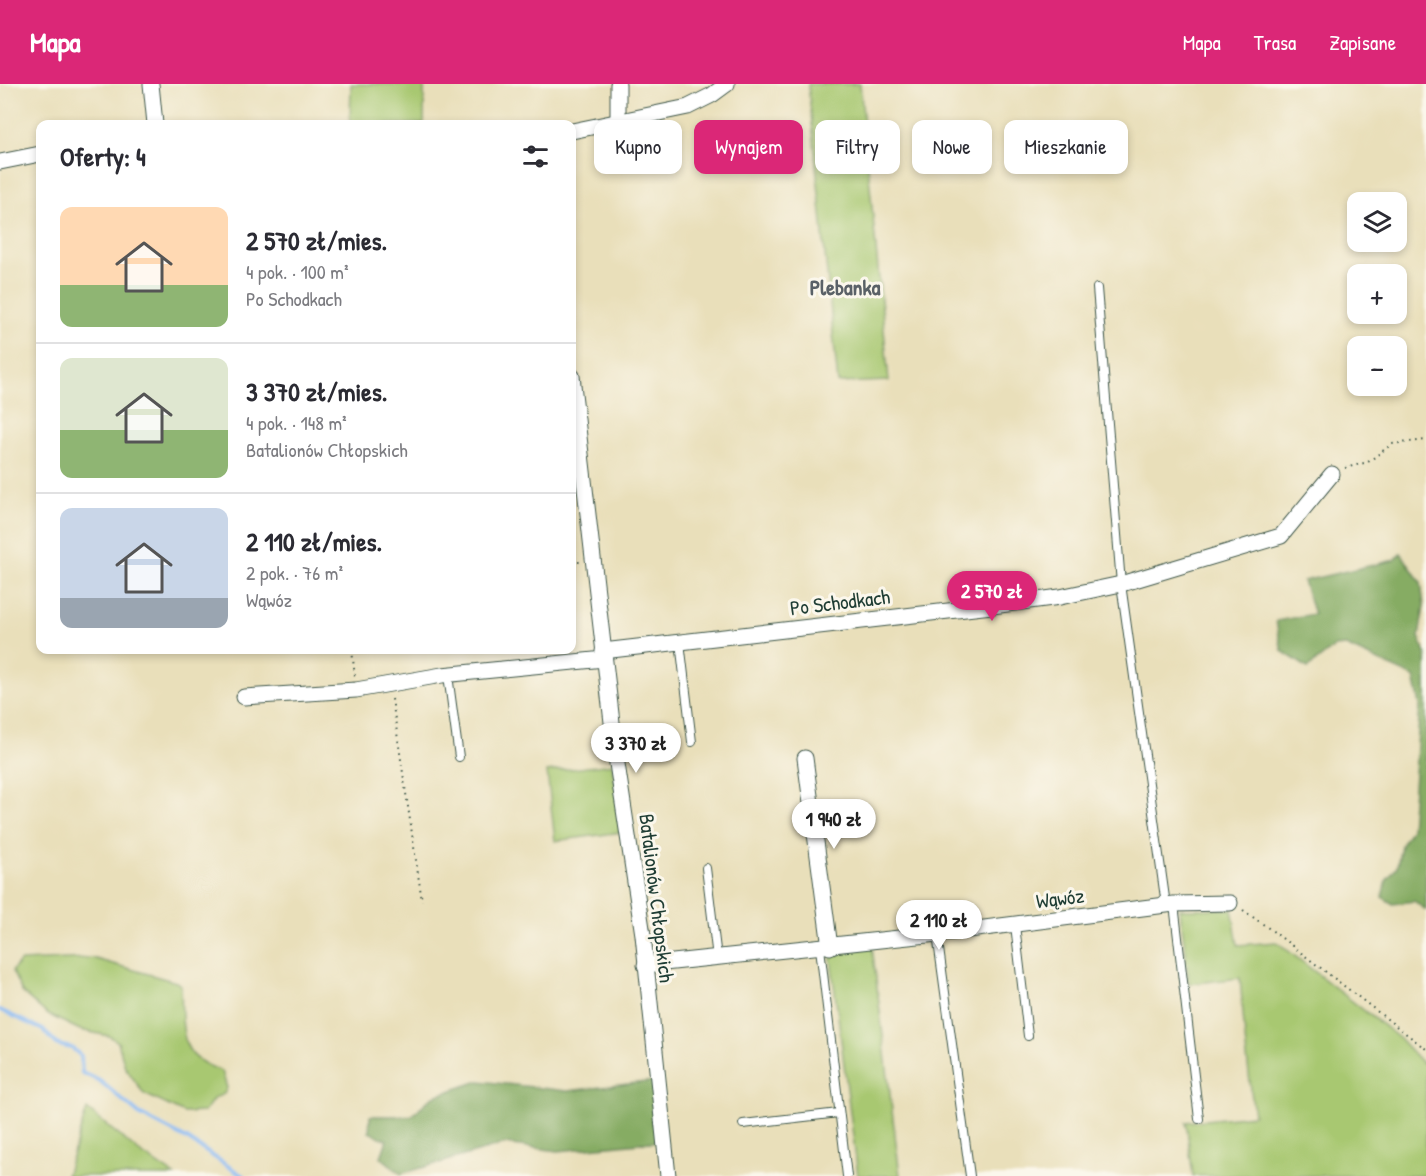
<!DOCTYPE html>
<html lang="pl">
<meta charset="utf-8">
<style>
:root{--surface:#fff;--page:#f2f2f3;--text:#2b2b33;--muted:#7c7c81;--line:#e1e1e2;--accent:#db2777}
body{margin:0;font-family:"Patrick Hand",sans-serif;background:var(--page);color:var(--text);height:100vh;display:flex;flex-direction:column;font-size:22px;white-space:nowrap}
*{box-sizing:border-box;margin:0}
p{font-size:20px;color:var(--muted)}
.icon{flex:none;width:33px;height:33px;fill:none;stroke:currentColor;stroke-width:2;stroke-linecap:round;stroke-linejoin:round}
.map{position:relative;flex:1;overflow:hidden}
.sheet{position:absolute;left:36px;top:36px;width:540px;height:534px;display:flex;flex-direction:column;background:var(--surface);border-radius:12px;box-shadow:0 3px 9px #0003}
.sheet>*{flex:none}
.banner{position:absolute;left:594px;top:36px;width:570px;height:54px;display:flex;gap:12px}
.buttons{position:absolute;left:1347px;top:108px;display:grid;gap:12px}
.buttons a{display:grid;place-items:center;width:60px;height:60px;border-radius:12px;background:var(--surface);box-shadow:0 3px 9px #0003;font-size:30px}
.price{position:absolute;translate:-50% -51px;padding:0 14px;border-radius:21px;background:#fff;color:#222;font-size:20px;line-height:39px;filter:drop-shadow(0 2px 3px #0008)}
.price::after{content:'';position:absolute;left:50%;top:36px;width:18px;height:14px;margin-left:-9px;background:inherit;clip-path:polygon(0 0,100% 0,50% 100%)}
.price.selected{background:var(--accent);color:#fff}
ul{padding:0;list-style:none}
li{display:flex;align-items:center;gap:18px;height:150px;padding:0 24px}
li+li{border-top:2px solid var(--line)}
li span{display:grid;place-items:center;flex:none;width:168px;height:120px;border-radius:12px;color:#555}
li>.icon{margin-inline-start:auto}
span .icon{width:72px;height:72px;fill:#fffc;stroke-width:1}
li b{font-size:26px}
h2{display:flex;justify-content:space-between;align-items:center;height:72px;padding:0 24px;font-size:26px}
.tag{padding:0 21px;border-radius:12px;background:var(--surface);box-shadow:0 3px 9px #0003;font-size:21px;line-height:54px}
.tag.selected{background:var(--accent);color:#fff}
header{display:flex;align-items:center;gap:36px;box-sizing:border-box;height:84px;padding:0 30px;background:var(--accent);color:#fff}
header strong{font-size:28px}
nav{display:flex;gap:33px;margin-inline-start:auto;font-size:21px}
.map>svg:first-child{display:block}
.green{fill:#a8c871;stroke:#648252;stroke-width:1.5}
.forest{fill:#86ac63;stroke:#52744c;stroke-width:1.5}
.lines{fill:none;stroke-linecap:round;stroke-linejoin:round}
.stream{stroke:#86b8f3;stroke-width:4}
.lane-casing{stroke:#3d5548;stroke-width:10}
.street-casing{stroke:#3d5548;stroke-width:17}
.path{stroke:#3d5548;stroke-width:2;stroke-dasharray:1.5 4.5;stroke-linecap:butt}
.lane{stroke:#fff;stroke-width:8}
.street{stroke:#fff;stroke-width:15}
.labels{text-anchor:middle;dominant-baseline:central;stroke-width:6;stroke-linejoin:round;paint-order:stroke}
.street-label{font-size:21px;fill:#1f3d34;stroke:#fbf7ec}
.neighbourhood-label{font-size:22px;font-weight:bold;fill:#5a6167;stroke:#fbf7ec}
</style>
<header>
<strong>Mapa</strong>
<nav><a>Mapa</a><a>Trasa</a><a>Zapisane</a></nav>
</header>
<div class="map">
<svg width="1426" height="1092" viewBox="0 0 1426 1092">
<rect width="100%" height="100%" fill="#fbf7ec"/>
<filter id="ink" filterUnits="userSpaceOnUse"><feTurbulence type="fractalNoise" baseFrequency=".0167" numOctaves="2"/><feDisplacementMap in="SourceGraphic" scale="12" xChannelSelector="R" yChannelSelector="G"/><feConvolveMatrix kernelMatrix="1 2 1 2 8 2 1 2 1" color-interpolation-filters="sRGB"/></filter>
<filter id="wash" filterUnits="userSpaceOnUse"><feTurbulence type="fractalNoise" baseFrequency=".008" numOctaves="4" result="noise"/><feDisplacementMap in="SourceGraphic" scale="24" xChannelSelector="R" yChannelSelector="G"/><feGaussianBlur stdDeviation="1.35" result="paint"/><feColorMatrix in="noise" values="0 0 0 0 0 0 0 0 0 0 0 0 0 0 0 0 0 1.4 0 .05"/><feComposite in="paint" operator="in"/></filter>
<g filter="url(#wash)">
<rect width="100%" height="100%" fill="#e9dfba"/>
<g class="green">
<polygon points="351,0 424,0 424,40 350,40"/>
<polygon points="808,0 860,0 889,297 838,299"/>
<polygon points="612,680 622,748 555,757 547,688"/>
<polygon points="1180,825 1232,825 1238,861 1277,858 1399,954 1423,980 1426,975 1426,1092 1193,1092 1186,1038 1254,1031 1246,965 1240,894 1189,900"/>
<polygon points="872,862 900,1092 858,1092 830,868"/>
<path d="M92,874l84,24 5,3c1,17 -1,52 9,66 7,10 20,16 32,20l5,17 -3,6 -10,4 -10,14 -20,1 -40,-19 -19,-27 -7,-25 -9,-6 -29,-6 -33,-16 -25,-22 -10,-21 9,-10z"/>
<polygon points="87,1025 138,1067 175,1092 66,1092"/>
</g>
<g class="forest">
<polygon points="1401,469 1421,499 1424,522 1419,553 1426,570 1426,826 1414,817 1393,820 1382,813 1386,797 1397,783 1401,761 1411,745 1420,621 1414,593 1346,562 1334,563 1308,584 1282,567 1276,537 1314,530 1303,497 1395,476"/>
<polygon points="479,997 567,1007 654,997 660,1057 558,1067 505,1060 401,1090 381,1073 387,1056 369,1048 370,1032 411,1032 432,1013"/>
</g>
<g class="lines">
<polyline class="stream" points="0,926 43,946 58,961 72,964 81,972 82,989 100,997 139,1030 187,1055 243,1092"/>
</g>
</g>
<g filter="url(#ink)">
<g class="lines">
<g class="lane-casing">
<g id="lane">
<polyline points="1097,204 1121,500 1166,821"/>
<polyline points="680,558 692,658"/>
<polyline points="448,591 459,673"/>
<polyline points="706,784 717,874"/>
<polyline points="1174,820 1199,1035"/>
<polyline points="1015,841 1028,952"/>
<polyline points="937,850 970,1092"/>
<polyline points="820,864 847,1092"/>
<polyline points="743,1040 839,1029"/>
</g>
</g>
<g class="street-casing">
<g id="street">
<polyline points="151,0 155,40"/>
<polyline points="618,0 618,39"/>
<polyline points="572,47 688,23 712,11 727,0"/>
<polyline points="0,78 40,70"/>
<polyline points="572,292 616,673 643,851 668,1092"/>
<polyline points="603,567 1000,521 1060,513 1121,500 1281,452 1332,390"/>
<polyline points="244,613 356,606 442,591 604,575"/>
<polyline points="805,674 830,863"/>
<polyline points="645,881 937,850 1174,820 1230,819"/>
</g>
</g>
<g class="path">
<polyline points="1345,384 1368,378 1392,360 1426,356"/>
<polyline points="572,478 581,478"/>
<polyline points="352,566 355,593"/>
<polyline points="392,615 422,817"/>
<polyline points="1243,826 1274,848 1426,965"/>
</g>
<use href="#lane" class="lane"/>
<use href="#street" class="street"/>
</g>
</g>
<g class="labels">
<g class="street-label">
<text transform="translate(840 518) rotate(-7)">Po Schodkach</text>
<text transform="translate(657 814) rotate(83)">Batalionów Chłopskich</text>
<text transform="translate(1060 814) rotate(-7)">Wąwóz</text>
</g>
<g class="neighbourhood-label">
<text x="845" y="203">Plebanka</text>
</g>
</g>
</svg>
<div class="buttons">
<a><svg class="icon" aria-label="layers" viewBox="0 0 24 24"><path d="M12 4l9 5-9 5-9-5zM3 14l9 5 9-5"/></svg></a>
<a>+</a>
<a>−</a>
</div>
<b class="price selected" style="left:992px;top:538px">2 570 zł</b>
<b class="price" style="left:636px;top:690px">3 370 zł</b>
<b class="price" style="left:834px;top:766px">1 940 zł</b>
<b class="price" style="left:939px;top:867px">2 110 zł</b>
<div class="banner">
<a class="tag">Kupno</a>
<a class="tag selected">Wynajem</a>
<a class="tag">Filtry</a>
<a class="tag">Nowe</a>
<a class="tag">Mieszkanie</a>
</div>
<section class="sheet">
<h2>Oferty: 4<svg class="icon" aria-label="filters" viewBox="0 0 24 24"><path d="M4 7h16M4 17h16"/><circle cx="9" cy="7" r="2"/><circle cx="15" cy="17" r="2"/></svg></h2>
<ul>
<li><span style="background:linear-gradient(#ffd9b3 65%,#8fb573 0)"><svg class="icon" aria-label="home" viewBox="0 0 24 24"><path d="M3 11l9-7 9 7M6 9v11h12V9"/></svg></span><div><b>2 570 zł/mies.</b><p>4 pok. · 100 m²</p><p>Po Schodkach</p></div></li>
<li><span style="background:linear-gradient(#dfe7d0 60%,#8fb573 0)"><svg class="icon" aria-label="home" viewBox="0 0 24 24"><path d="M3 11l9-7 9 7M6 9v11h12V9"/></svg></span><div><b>3 370 zł/mies.</b><p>4 pok. · 148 m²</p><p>Batalionów Chłopskich</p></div></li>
<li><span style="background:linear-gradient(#c9d6e8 75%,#9aa5b1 0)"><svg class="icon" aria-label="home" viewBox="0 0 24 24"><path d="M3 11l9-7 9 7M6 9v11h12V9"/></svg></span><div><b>2 110 zł/mies.</b><p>2 pok. · 76 m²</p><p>Wąwóz</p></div></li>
</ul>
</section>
</div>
